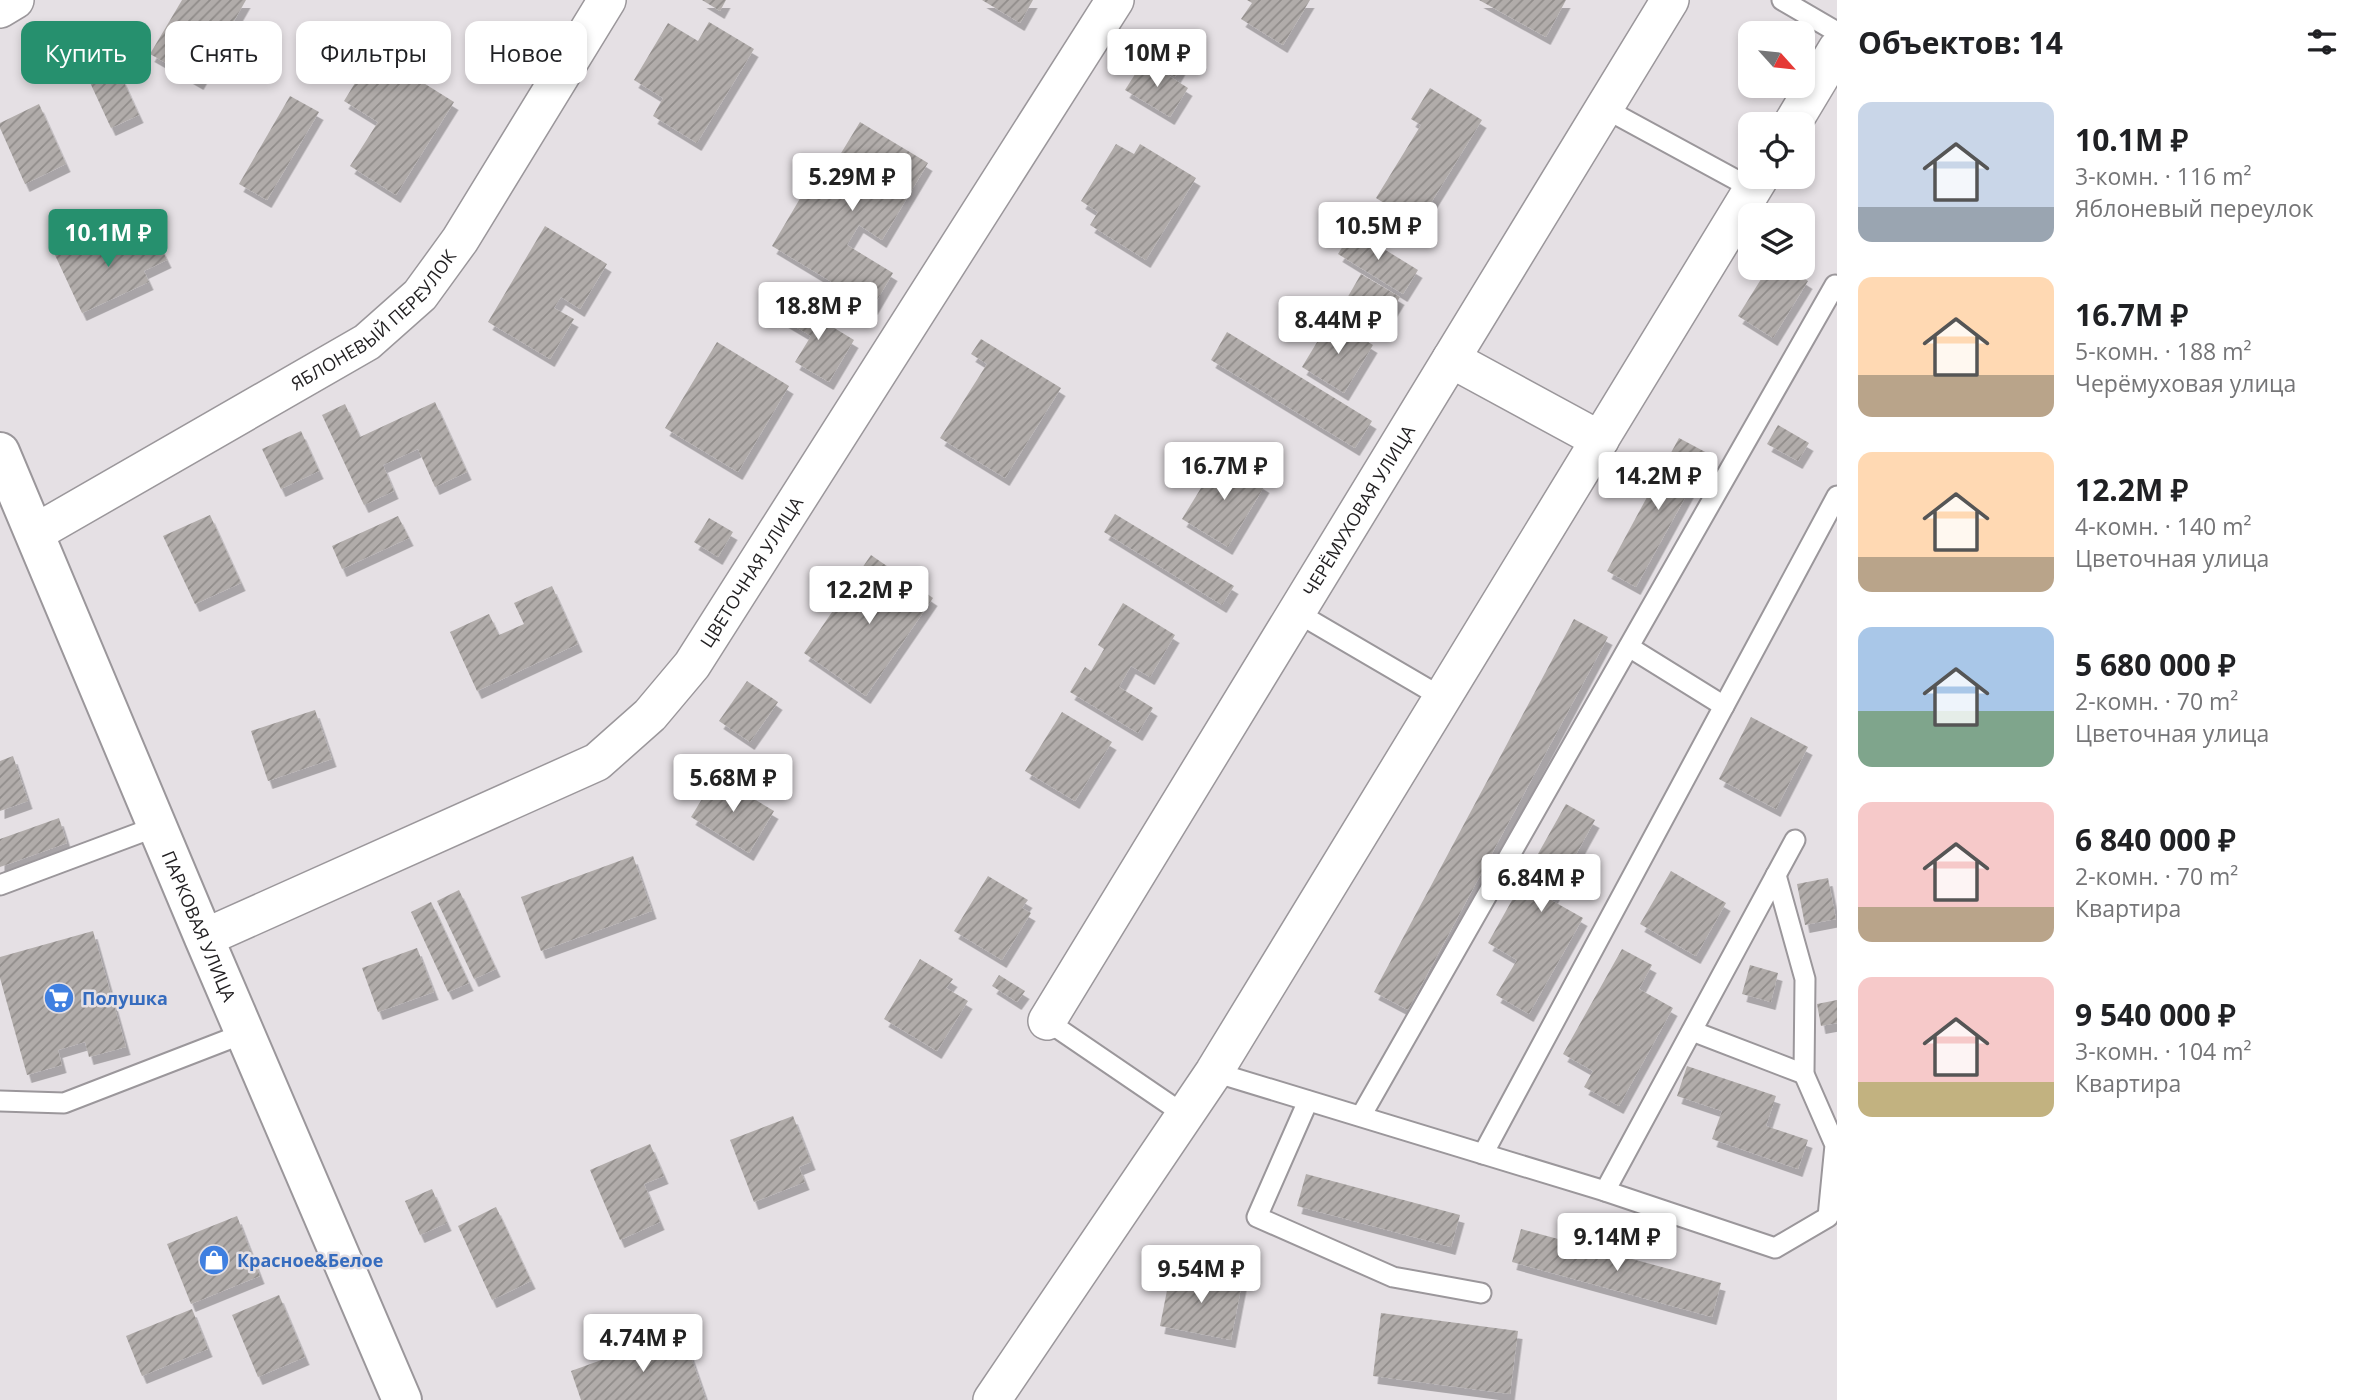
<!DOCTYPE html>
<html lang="ru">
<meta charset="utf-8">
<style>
:root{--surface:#fff;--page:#f6f6f6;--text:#202124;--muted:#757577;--accent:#26906e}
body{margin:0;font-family:"Open Sans",sans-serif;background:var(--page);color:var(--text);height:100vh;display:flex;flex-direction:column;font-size:26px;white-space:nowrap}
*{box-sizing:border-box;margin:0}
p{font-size:23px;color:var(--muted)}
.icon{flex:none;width:38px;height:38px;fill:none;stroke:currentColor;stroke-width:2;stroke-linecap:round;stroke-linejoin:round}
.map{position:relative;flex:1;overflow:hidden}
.drawer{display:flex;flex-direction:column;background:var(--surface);width:525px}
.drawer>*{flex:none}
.banner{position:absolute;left:21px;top:21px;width:665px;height:63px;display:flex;gap:14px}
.needle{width:46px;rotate:117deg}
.tools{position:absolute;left:1738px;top:21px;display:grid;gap:14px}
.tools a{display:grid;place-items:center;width:77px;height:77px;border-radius:14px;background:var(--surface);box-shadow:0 4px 10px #0003;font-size:35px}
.price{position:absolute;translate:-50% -60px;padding:0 16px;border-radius:7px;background:#fff;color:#222;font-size:23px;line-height:46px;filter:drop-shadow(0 2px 4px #0008)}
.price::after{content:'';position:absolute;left:50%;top:42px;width:21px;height:16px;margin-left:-10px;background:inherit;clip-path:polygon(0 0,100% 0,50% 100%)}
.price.selected{background:var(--accent);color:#fff}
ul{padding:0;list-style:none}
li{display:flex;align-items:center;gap:21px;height:175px;padding:0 21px}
li span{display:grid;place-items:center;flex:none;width:196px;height:140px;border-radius:14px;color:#555}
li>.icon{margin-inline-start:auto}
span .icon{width:84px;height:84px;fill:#fffc;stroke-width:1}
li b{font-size:30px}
h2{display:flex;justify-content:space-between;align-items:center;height:84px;padding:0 21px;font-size:30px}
.pill{padding:0 24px;border-radius:14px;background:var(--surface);box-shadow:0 4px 10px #0003;font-size:24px;line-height:63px}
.pill.selected{background:var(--accent);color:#fff}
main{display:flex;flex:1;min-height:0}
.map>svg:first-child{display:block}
.building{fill:url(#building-hatch);filter:url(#shadow)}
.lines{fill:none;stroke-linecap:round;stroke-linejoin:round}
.service-casing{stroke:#9b979b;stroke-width:23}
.minor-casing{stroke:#9b979b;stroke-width:40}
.tertiary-casing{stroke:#9b979b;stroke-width:42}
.service{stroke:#fff;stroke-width:19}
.minor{stroke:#fff;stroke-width:37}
.tertiary{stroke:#fff;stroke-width:38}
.labels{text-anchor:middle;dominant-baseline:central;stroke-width:5;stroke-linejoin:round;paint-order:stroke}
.street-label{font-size:18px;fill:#232123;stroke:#e5e0e4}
.shop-label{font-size:18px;font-weight:bold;fill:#366cbe;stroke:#e5e0e4;text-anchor:start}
</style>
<main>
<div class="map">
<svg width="1837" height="1400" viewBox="0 0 1837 1400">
<defs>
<pattern id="building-hatch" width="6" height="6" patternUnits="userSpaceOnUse" patternTransform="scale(1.75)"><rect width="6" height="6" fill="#b1acaa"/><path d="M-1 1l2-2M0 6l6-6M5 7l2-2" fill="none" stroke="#908c8a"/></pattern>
<filter id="shadow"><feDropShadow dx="4.5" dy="8" stdDeviation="0" flood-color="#0004"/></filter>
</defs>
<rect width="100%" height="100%" fill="#e5e0e4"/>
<g class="building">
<polygon points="182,0 246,0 199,82 150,54"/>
<polygon points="702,0 726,0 720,11"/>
<polygon points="982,0 1033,0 1020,23"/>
<polygon points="1247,0 1310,0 1283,45 1241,19 1252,3"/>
<polygon points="1479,0 1566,0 1546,37"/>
<polygon points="709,22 754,49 697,143 653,116 663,98 634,80 668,23 698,41"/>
<polygon points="97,24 139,115 111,128 69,37"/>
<polygon points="1157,39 1186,58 1175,77 1145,59"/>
<polygon points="374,52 454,102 396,195 350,166 378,122 344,101"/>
<polygon points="1144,60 1188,88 1170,117 1125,90"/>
<polygon points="1430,88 1482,120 1418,224 1376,198 1421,125 1411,119"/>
<polygon points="290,96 319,112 267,200 239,184"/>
<polygon points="39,104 66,164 25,184 0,128 0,123"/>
<polygon points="860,122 928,163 882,240 859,225 847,245 893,273 873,307 772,246 808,185 818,191"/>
<polygon points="1116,144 1134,154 1140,144 1196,178 1146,260 1090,225 1098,212 1081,201"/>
<polygon points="545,226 607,264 580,309 561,297 554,308 574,319 550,359 488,322"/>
<polygon points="1353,230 1418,270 1403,294 1338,254"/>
<polygon points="154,233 167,260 144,271 149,282 82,313 55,255 99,235 108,255"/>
<polygon points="1768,268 1788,268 1808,281 1773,338 1738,316"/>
<polygon points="1361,274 1400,297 1384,323 1346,300"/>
<polygon points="790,301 854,340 829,382 795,362 811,336 779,317"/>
<polygon points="1331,319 1373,345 1344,393 1302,367"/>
<polygon points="1227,332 1372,421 1355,448 1211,360"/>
<polygon points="981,339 1061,388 1005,478 940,438 987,364 971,354"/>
<polygon points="717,342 789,386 738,472 665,428"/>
<polygon points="435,402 467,472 435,487 418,449 383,465 394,491 364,505 322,415 345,404 360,437"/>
<polygon points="1778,425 1809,443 1798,461 1767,444"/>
<polygon points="301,431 319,471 281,489 262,449"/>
<polygon points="1679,438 1709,454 1636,587 1607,571"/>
<polygon points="1220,457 1265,485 1228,547 1182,519"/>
<polygon points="1115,514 1234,586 1222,605 1104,532"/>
<polygon points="210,515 241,583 195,604 163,536"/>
<polygon points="398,516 409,538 342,569 332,546"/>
<polygon points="709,518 733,532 718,557 694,542"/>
<polygon points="871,555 933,598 866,696 804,653"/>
<polygon points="552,586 578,644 477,691 450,632 489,614 499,635 524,624 514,603"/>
<polygon points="1123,603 1175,635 1150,677 1131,666 1119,687 1153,708 1138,733 1070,692 1085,667 1091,671 1104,649 1098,645"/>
<polygon points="1574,619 1608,637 1408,1010 1374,992"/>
<polygon points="747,681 778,702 750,742 719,721"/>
<polygon points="315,710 332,759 268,781 251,731"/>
<polygon points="1062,712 1112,742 1075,801 1025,771"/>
<polygon points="1751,717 1808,747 1776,809 1719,779"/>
<polygon points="13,756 28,801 0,811 0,761"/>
<polygon points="716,776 774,811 749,853 691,817"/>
<polygon points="1566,804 1595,820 1551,900 1583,918 1529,1014 1496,995 1517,960 1488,943"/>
<polygon points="59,818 67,843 0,867 0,839"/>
<polygon points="633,856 652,911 541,951 521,897"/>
<polygon points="1671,871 1726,903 1696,956 1640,924"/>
<polygon points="988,876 1028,900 1022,908 1031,913 1002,960 954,931"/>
<polygon points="1828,878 1836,919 1805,925 1797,884"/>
<polygon points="459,890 496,969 474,979 437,901"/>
<polygon points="431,902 469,983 448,992 411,912"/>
<polygon points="93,931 126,1047 89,1057 85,1042 58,1050 62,1065 27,1075 0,978 0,957"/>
<polygon points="417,948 434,992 378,1012 362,968"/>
<polygon points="1622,949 1652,965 1639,989 1673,1008 1619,1106 1584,1087 1593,1071 1563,1054"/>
<polygon points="920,959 953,979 946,988 968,1001 937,1051 884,1019"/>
<polygon points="1750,965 1778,973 1771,1002 1742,994"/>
<polygon points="999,975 1025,991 1017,1002 992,986"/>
<polygon points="1837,1000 1837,1023 1821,1026 1817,1004"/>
<polygon points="1687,1066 1776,1096 1766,1126 1808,1140 1798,1169 1712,1139 1722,1111 1677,1096"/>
<polygon points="793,1116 811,1162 799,1167 805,1182 754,1202 730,1140"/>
<polygon points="650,1144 664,1176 644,1184 660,1222 620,1240 590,1170"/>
<polygon points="1306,1174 1460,1215 1451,1247 1297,1206"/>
<polygon points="432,1189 447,1223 420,1235 405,1201"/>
<polygon points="496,1207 531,1281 492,1300 458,1226"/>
<polygon points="237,1216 260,1276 191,1304 167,1244"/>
<polygon points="1521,1229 1721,1283 1712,1317 1512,1262"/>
<polygon points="1171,1270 1242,1283 1231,1340 1160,1326"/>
<polygon points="279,1295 305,1357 258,1377 232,1315"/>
<polygon points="192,1309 208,1349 142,1376 126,1336"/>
<polygon points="1381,1313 1518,1331 1510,1394 1373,1376"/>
<polygon points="682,1331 706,1400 581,1400 571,1371"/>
</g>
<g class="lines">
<g class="service-casing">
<g id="service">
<polyline points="1782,0 1837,32"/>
<polyline points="1604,108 1753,189"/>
<polyline points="1296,612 1443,698"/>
<polyline points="1629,647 1724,706"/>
<polyline points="0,885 158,826"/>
<polyline points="1047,1021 1185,1115"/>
<polyline points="1692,1031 1804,1074"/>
<polyline points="1214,1072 1605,1191 1795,840"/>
<polyline points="0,1101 64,1103 245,1033"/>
<polyline points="1308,1101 1257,1217 1393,1277 1481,1293"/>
<polyline points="1361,1116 1835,285"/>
<polyline points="1483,1154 1837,496"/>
<polyline points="1605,1191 1775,1248 1828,1217 1835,1145 1804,1074 1805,979 1776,875"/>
</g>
</g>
<g class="minor-casing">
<g id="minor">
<polyline points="0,9 15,0"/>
<polyline points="1792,124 1837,49"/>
<polyline points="1451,359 1600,440"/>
<path id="s1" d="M35,533l332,-191 53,-47 40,-55 147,-240"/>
<path id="s2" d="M204,938l393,-176 53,-47 42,-50 423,-665"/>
<path id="s3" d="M1047,1021l623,-1021"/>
<polyline points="992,1400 1214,1072 1760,177"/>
</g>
</g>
<g class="tertiary-casing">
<g id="tertiary">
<path id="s4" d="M0,452l204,486 198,462"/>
</g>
</g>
<use href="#service" class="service"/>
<use href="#minor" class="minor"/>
<use href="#tertiary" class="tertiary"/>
</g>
<defs>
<g id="supermarket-disc" transform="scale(1.575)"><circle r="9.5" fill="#3f7fe0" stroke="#e5e0e4"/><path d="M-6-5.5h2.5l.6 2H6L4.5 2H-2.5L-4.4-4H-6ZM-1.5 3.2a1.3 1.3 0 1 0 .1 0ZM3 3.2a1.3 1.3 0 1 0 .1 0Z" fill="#fff"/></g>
<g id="shop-disc" transform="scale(1.575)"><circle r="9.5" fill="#3f7fe0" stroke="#e5e0e4"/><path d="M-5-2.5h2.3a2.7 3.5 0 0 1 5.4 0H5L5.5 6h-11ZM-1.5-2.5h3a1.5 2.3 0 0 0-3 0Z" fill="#fff"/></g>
</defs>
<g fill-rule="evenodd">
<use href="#supermarket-disc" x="59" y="998"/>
<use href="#shop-disc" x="214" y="1260"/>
</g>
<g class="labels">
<g class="street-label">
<text stroke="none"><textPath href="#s1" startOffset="402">ЯБЛОНЕВЫЙ ПЕРЕУЛОК</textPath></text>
<text stroke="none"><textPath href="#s3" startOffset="598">ЧЕРЁМУХОВАЯ УЛИЦА</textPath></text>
<text stroke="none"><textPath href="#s2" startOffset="677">ЦВЕТОЧНАЯ УЛИЦА</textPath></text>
<text stroke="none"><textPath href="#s4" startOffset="514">ПАРКОВАЯ УЛИЦА</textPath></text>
</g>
<g class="shop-label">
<text x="82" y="998">Полушка</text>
<text x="237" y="1260">Красное&amp;Белое</text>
</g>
</g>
</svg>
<div class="tools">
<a><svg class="needle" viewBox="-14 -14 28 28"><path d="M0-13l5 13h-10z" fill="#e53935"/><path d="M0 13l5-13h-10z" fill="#757577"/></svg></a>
<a><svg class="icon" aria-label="locate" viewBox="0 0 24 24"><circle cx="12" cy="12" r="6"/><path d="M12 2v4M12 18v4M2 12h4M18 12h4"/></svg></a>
<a><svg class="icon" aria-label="layers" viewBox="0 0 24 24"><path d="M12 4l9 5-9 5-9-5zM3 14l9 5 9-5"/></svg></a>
</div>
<b class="price" style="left:1157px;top:89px">10M ₽</b>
<b class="price" style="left:852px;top:213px">5.29M ₽</b>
<b class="price" style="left:1378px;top:262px">10.5M ₽</b>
<b class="price selected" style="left:108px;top:269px">10.1M ₽</b>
<b class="price" style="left:818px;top:342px">18.8M ₽</b>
<b class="price" style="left:1338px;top:356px">8.44M ₽</b>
<b class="price" style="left:1224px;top:502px">16.7M ₽</b>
<b class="price" style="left:1658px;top:512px">14.2M ₽</b>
<b class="price" style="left:869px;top:626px">12.2M ₽</b>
<b class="price" style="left:733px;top:814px">5.68M ₽</b>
<b class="price" style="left:1541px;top:914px">6.84M ₽</b>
<b class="price" style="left:1617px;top:1273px">9.14M ₽</b>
<b class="price" style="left:1201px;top:1305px">9.54M ₽</b>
<b class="price" style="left:643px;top:1374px">4.74M ₽</b>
<div class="banner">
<a class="pill selected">Купить</a>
<a class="pill">Снять</a>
<a class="pill">Фильтры</a>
<a class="pill">Новое</a>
</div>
</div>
<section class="drawer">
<h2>Объектов: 14<svg class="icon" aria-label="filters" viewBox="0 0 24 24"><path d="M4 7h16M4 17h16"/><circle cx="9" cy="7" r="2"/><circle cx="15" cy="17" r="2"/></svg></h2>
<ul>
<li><span style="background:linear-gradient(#c9d6e8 75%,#9aa5b1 0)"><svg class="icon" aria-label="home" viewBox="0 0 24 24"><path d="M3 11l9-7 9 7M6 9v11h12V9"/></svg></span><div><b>10.1M ₽</b><p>3-комн. · 116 m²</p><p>Яблоневый переулок</p></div></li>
<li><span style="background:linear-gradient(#ffd9b3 70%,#b9a48a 0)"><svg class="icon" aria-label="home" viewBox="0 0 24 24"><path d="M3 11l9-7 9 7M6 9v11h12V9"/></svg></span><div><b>16.7M ₽</b><p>5-комн. · 188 m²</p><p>Черёмуховая улица</p></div></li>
<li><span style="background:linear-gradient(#ffd9b3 75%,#b9a48a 0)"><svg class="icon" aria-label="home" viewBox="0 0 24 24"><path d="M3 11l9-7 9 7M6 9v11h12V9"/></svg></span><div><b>12.2M ₽</b><p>4-комн. · 140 m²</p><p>Цветочная улица</p></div></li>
<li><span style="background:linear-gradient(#a9c7e8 60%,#7fa58c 0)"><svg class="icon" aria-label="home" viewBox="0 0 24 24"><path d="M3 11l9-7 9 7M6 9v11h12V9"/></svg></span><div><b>5 680 000 ₽</b><p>2-комн. · 70 m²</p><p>Цветочная улица</p></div></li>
<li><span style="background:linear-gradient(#f6c9c9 75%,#b9a48a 0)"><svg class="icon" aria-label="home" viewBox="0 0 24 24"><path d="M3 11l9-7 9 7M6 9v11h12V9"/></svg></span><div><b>6 840 000 ₽</b><p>2-комн. · 70 m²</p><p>Квартира</p></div></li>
<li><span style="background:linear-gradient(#f6c9c9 75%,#c2b280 0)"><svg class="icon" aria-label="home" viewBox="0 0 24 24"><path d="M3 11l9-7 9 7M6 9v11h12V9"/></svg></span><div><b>9 540 000 ₽</b><p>3-комн. · 104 m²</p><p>Квартира</p></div></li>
</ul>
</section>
</main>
